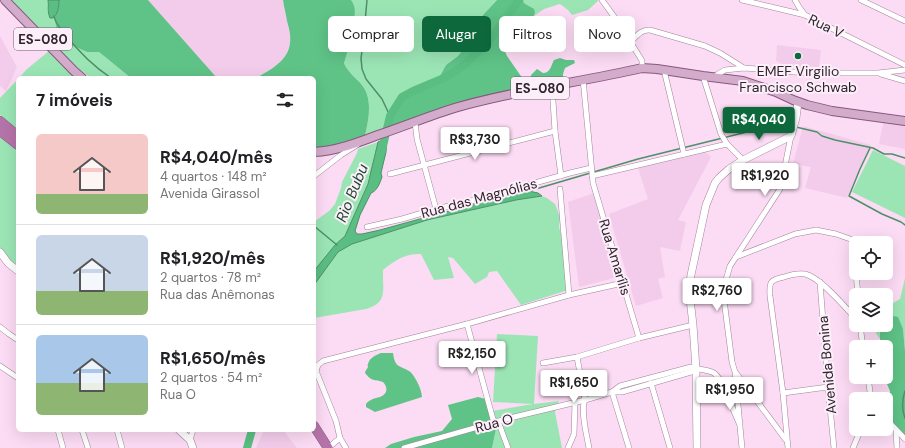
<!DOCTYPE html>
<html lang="pt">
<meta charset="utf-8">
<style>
:root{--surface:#fff;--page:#f6f6f6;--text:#202124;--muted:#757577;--line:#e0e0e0;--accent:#0d683b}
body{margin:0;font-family:"DM Sans",sans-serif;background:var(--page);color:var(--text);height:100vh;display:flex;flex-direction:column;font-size:15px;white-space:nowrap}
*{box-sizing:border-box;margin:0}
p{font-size:13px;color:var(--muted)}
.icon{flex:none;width:22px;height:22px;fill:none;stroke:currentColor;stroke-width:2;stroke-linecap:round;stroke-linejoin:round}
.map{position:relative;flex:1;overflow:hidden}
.details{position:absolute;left:16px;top:76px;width:300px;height:356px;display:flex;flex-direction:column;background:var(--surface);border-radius:6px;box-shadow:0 4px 16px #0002}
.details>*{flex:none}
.top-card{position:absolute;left:328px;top:16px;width:380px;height:36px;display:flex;gap:8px}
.buttons{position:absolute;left:849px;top:236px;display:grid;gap:8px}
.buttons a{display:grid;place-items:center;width:44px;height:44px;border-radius:6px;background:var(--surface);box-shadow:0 4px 16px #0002;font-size:20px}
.price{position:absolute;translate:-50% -34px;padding:0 9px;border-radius:4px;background:#fff;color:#222;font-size:13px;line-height:26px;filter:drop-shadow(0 1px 2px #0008)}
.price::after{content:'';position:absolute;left:50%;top:24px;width:12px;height:9px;margin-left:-6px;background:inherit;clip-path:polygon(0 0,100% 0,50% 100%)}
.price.active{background:var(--accent);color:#fff}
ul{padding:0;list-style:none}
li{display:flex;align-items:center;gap:12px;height:100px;padding:0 20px}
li+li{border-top:1px solid var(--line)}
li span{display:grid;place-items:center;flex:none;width:112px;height:80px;border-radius:6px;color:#555}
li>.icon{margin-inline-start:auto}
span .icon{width:48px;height:48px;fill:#fffc;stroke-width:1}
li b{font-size:17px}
h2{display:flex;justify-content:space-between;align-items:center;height:48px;padding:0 20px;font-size:17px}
.tag{padding:0 14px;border-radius:6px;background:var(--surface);box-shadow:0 4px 16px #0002;font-size:14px;line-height:36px}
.tag.active{background:var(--accent);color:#fff}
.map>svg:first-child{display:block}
.built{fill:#f4cceb}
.green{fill:#9be5b5}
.forest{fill:#5fc387}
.water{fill:#5abe82;stroke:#4d9069}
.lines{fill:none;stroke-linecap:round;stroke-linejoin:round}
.stream{stroke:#4d9069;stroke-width:1.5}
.river{stroke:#5abe82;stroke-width:8}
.street-casing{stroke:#a2849b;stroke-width:6}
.secondary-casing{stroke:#a2849b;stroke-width:8}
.primary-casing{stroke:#86587e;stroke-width:10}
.highway-casing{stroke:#86587e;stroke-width:10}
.street{stroke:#fff;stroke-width:5}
.secondary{stroke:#fff;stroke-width:7}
.primary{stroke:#d3accb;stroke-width:8}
.highway{stroke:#b574a9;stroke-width:9}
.poi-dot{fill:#0d683b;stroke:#fceff9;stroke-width:1.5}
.labels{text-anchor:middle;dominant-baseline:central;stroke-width:4;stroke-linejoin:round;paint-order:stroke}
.shield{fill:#fceff9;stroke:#6d616b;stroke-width:1}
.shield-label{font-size:13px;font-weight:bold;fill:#30242e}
.street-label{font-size:14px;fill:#30242e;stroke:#fceff9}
.poi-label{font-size:14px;fill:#30242e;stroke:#fceff9}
.water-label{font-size:15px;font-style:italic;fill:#1d472e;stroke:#fceff9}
</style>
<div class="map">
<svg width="905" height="448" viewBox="0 0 905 448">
<rect width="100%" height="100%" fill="#fcdbf4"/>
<g class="built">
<polygon points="148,0 283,0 284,9 287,20 290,37 290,44 286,54 280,63 256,78 217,78"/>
<polygon points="0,36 17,67 6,91 0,86"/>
<polygon points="777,45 821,50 819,67 786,66 776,61"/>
<polygon points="884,119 905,123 905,149 879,144"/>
<polygon points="803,126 871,145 847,198 805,188 811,167 793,164"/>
<polygon points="706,152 711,157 678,220 686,222 680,251 660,247 665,277 658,279 663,298 636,306 609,214 648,199 638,168"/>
<polygon points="594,193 618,277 579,287 568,202"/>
<polygon points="264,430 283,430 297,448 256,448"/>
</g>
<g class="green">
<polygon points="10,0 48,0 49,4 48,11 51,18 54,18 58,34 69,44 87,52 99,52 131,78 91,78 78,68"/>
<path d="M351,0h146l-14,15 -5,9 -1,8 -5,7 -14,17 -12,9 -5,9 -3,6 -7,5 -15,5 -26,31 2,8 -28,11c4,-17 9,-37 0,-52 -4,-7 -11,-11 -15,-17 -2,-2 -4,-5 -5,-8l5,-16 -2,-9 5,-36z"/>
<polygon points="522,0 598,0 598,1 588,10 572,15 568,10 560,4 544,9 534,16 535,12 532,8 524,3"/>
<polygon points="49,51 78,78 19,78 27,69"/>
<polygon points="18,79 18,130 0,115 0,98"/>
<polygon points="0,137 18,151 18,268 9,260 0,250"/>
<polygon points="378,142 368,184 345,236 335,245 314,271 314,222 329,211 335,204 341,188 342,182 357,153 358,149"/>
<polygon points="873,150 905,166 905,218 852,192"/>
<path d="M542,196l5,2 8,6 5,13 -1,10 4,14 5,49 -47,15 -24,-34 -8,1 -2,5 -12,7 -22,-26 -5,-1 6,21 -20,2 -13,-26c-15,-1 -27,7 -38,16 -1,18 6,33 -17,39l-52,9v-33l24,-33 14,-8 75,-24 89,-20z"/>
<polygon points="905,278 905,351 903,329 888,315 886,319 886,307 900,299"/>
<polygon points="871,325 883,325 880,330 880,338 879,338"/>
<polygon points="497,334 538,336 534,404 559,401 555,412 562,448 492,448 496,429 492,411 533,404 493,402"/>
</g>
<g class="forest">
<path d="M59,0h89l69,78h-86l-32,-26h-12l-18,-8 -11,-10 -4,-16c4,-5 5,-12 5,-18z"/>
<path d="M283,0h68c5,7 4,12 3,20l-5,4 -2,14 2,9 -5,16c1,3 3,6 5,8 4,6 11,10 15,17 9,15 4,35 0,52l-50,10v-72h-58c14,-8 32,-17 34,-35 1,-7 -1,-15 -3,-22 -1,-7 -3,-13 -4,-21z"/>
<path d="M497,0h26l1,3 10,6 1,3 -1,4 -33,26 6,14 16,23 3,1h4l1,-5 6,-6 6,4c7,0 8,-7 11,-13l6,-2 6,2h8l1,3 -10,5 -2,6v4l-1,1 -84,19 -86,31 -2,-8v-5l8,-13 8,-7 10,-6 15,-5 7,-5 3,-6 5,-9 12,-9 14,-17 5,-7 1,-8 5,-9z"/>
<polygon points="888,315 898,317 903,329 905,351 905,440 895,430 889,417 890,391 884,377 886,377 886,347 878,347 880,344 880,330 883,325 886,325 886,319"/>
<path d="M381,353h12c2,15 6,12 16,18 6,4 13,19 13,26l-47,15 -9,-5v-3c1,-2 3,-3 5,-4 3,-2 6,-2 9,-3 8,-3 8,-10 3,-15 -9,-3 -11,0 -18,-9 0,-2 2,-4 3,-6 0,-1 -1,-2 0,-3 1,-6 8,-9 13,-11z"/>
<polygon points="478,397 490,400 496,429 492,448 385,448 391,444 414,437 442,431 452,419 448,405"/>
</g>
<g class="water">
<path d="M48,0h11c0,6 -1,14 -6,18h-3c-3,-7 -1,-12 -2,-18z"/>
<path d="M387,138l-1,14 -5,21 1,4c-2,6 -5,14 -11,16l-11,22 -5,16 2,3h5l18,-4 144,-40 14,3 4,3 -26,4 -89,20 -75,24 -14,8 -24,33v-14l21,-26 10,-9 23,-52 10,-42z"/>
</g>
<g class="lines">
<g class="stream">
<polyline points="367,0 363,44 361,58 362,69 366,79 382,99 390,116"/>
<path d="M54,16c1,7 7,13 11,18 13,17 28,32 46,44"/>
<polyline points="796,127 817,132 822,136 835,140 873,148 884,154 892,154 905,158"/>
<polyline points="870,148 860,169 849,196 882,214 901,222 905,225"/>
<polyline points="529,191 638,159 763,128 783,125 791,125"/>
<polyline points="314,226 337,245"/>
<path d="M905,391c-3,9 -3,19 0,27"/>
</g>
<g class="river">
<polyline points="382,150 390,116 402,97 413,91 444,78 456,71 465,64 490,40 519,0"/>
<polyline points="247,448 252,430"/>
</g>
<g class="street-casing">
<g id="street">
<polyline points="602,0 618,22 641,59 642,61 642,68"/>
<polyline points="742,0 805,15 905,65"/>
<polyline points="795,0 799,7 805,15"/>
<polyline points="861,0 905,21"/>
<path d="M630,42c6,-5 11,-13 20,-12l55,16 15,7 24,15"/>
<polyline points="664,70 684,154"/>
<polyline points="881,74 905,81"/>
<polyline points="703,76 721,134 727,144 743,160"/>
<polyline points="714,77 718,74 725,70 744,68 807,73 878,73 905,70"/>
<polyline points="583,79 593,183 639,338"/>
<polyline points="552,86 555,131 561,176"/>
<polyline points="415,122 417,139 436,209"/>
<polyline points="390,174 555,131"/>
<polyline points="314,176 341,155 357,145"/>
<polyline points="592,176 727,144"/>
<polyline points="560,189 569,295"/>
<polyline points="367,227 402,219 436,209 475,200 570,173 591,168"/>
<polyline points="853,240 858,295"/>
<polyline points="736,257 795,234 816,230 836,234 853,240 858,243"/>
<polyline points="886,273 887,275"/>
<polyline points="820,282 828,387 834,448"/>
<polyline points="467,324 494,423"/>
<polyline points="860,325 863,347"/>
<polyline points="0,327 9,334 18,340"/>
<path d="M577,357l8,43c-5,10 2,36 4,48"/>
<polyline points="543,363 577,357 639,338 693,325"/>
<polyline points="0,366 18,378"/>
<polyline points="736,373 786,440"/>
<polyline points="868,377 871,399"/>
<polyline points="651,383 670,448"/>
<polyline points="612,392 629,448"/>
<polyline points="613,392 622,392 691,372 696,369"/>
<polyline points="783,393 828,387"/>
<polyline points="886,419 905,439"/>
<polyline points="498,421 508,448"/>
<polyline points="58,430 63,448"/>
<polyline points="82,430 88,448"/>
<polyline points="117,430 122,448"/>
<polyline points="896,431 897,448"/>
<polyline points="340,438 346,448"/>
<polyline points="190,440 193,430"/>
<polyline points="328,448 340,438 336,421 316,371 318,365 323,361 467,324 569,295 623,283"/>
<path d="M404,448l106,-30 75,-18 27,-8 8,-6 71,-19c7,3 17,2 23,6 3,2 5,6 7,8l18,42"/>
<polyline points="568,448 574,434 575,402"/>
<polyline points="742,448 735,372 732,362 723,292 725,283 730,266 780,189 782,181 791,136"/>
<path d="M788,448l-5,-55 -13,-97c-1,-14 0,-16 14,-19 6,-2 15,-4 21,-3 15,3 41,34 51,45"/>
<polyline points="853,448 861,429"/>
</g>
</g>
<g class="secondary-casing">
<g id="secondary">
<polyline points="0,252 8,263 18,271"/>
<polyline points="179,430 190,440 193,448"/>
<polyline points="697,448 696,369 693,325 689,290 691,275 706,205 715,183 719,178 729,169 743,160 791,136 796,118 798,102"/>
</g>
</g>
<g class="primary-casing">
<g id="primary">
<polyline points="5,0 74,71 82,78"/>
<path d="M314,152c22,-1 43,-9 64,-17 27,-9 53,-20 80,-28 60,-17 123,-25 184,-39l15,1 46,7 40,5 33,11 17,8 14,5 25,6 73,10"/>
</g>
</g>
<g class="highway-casing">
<g id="highway">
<polyline points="0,121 18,136"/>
<polyline points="0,131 18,145"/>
<polyline points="314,426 328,448"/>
</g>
</g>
<use href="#street" class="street"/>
<use href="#secondary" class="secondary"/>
<use href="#primary" class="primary"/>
<use href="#highway" class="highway"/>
</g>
<circle class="poi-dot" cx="798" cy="56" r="4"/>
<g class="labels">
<g class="shield">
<rect x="14" y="28" width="58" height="22" rx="3"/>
<rect x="511" y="77" width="58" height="22" rx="3"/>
</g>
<g class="shield-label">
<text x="43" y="39">ES-080</text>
<text x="540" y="88">ES-080</text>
</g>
<g class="street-label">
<text transform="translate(826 26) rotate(26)">Rua V</text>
<text transform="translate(479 198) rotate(-15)">Rua das Magnólias</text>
<text transform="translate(615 257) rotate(73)">Rua Amarílis</text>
<text transform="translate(827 365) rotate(-95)">Avenida Bonina</text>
<text transform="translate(494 423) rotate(-15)">Rua O</text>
</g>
<g class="poi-label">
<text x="798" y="71">EMEF Virgilio<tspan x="798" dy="16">Francisco Schwab</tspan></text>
</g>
<g class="water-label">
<text transform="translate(352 193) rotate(-68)">Rio Bubu</text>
</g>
</g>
</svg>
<div class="buttons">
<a><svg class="icon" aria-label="locate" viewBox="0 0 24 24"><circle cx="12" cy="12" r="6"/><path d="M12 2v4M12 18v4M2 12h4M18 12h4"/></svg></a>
<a><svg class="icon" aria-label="layers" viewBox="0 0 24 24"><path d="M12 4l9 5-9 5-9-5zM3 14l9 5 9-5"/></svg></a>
<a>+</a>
<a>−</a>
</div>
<b class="price active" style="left:759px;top:141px">R$4,040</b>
<b class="price" style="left:475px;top:161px">R$3,730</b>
<b class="price" style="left:765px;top:197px">R$1,920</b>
<b class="price" style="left:717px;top:312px">R$2,760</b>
<b class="price" style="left:472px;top:375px">R$2,150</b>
<b class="price" style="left:574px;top:404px">R$1,650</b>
<b class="price" style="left:730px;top:411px">R$1,950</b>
<div class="top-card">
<a class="tag">Comprar</a>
<a class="tag active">Alugar</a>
<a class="tag">Filtros</a>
<a class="tag">Novo</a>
</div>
<section class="details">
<h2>7 imóveis<svg class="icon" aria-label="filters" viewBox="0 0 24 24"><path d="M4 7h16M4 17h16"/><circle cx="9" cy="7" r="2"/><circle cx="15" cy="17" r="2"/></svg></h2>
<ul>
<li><span style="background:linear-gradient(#f6c9c9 75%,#8fb573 0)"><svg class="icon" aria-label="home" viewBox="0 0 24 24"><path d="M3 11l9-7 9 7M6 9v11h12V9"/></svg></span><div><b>R$4,040/mês</b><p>4 quartos · 148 m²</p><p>Avenida Girassol</p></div></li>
<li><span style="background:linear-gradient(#c9d6e8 70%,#8fb573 0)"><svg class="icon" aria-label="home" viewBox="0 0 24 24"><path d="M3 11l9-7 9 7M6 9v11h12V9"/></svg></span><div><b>R$1,920/mês</b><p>2 quartos · 78 m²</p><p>Rua das Anêmonas</p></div></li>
<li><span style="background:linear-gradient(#a9c7e8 60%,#8fb573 0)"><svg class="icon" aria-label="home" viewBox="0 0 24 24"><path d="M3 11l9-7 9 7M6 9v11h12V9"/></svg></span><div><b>R$1,650/mês</b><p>2 quartos · 54 m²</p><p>Rua O</p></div></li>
</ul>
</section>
</div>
